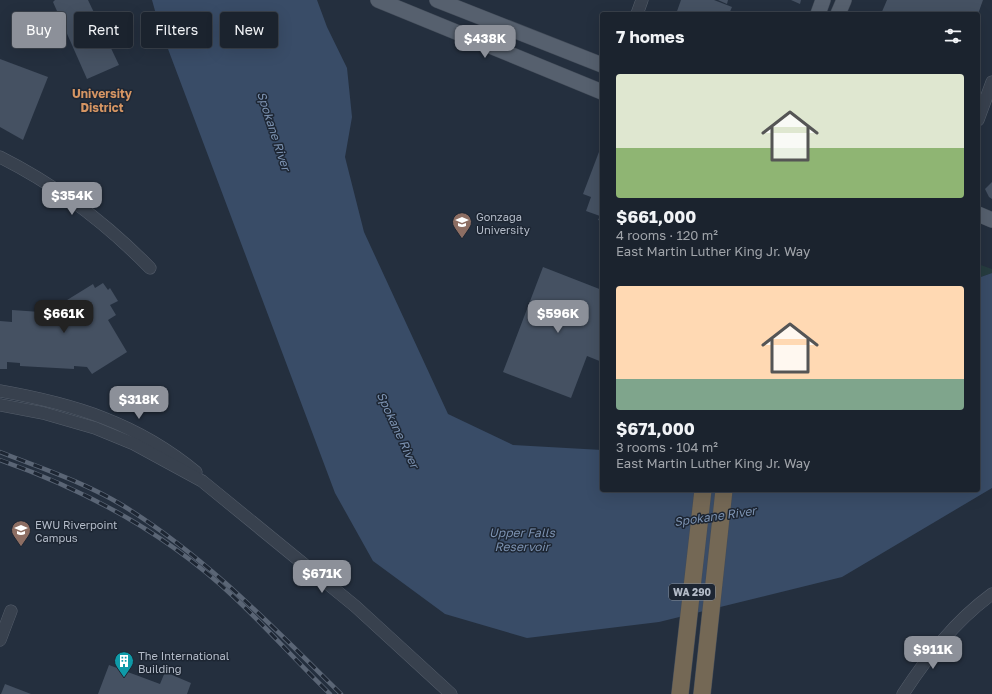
<!DOCTYPE html>
<meta charset="utf-8">
<style>
:root{--surface:#1b232e;--page:#282f3a;--text:#f1f3f6;--muted:#a0a4aa;--line:#39404a;--accent:#8c9099}
body{margin:0;font-family:"Golos Text",sans-serif;background:var(--page);color:var(--text);height:100vh;display:flex;flex-direction:column;font-size:15px;white-space:nowrap}
*{box-sizing:border-box;margin:0}
p{font-size:13px;color:var(--muted)}
.icon{flex:none;width:22px;height:22px;fill:none;stroke:currentColor;stroke-width:2;stroke-linecap:round;stroke-linejoin:round}
.map{position:relative;flex:1;overflow:hidden}
.sheet{position:absolute;left:600px;top:12px;width:380px;height:480px;display:flex;flex-direction:column;background:var(--surface);border-radius:4px;box-shadow:0 4px 16px #0002,0 0 0 1px var(--line)}
.sheet>*{flex:none}
.hud{position:absolute;left:12px;top:12px;width:380px;height:36px;display:flex;gap:8px}
.price{position:absolute;translate:-50% -34px;padding:0 9px;border-radius:8px;background:var(--accent);color:#fff;font-size:13px;line-height:26px;filter:drop-shadow(0 1px 2px #0008)}
.price::after{content:'';position:absolute;left:50%;top:24px;width:12px;height:9px;margin-left:-6px;background:inherit;clip-path:polygon(0 0,100% 0,50% 100%)}
.price.current{background:#222;color:#fff}
ul{padding:0;list-style:none}
li{display:grid;align-content:center;gap:8px;height:212px;padding:0 16px}
li span{display:grid;place-items:center;height:124px;border-radius:4px;color:#555}
li>.icon{margin-inline-start:auto}
span .icon{width:72px;height:72px;fill:#fffc;stroke-width:1}
li b{font-size:17px}
h2{display:flex;justify-content:space-between;align-items:center;height:48px;padding:0 16px;font-size:17px}
.tag{padding:0 14px;border-radius:4px;background:var(--surface);box-shadow:0 4px 16px #0002,0 0 0 1px var(--line);font-size:14px;line-height:36px}
.tag.current{background:var(--accent);color:#fff}
.map>svg:first-child{display:block}
.green{fill:#263c3f}
.water{fill:#394c67}
.building{fill:#455162}
.lines{fill:none;stroke-linecap:round;stroke-linejoin:round}
.minor-casing{stroke:#565f6c;stroke-width:13}
.major-casing{stroke:#414a57;stroke-width:16}
.highway-casing{stroke:#434c59;stroke-width:18}
.minor{stroke:#38414e;stroke-width:12}
.major{stroke:#56606e;stroke-width:15}
.highway{stroke:#746855;stroke-width:17}
.rail-casing{stroke:#5a6575;stroke-width:4.5}
.rail{stroke:#1d2633;stroke-width:3;stroke-dasharray:9;stroke-linecap:butt}
.labels{text-anchor:middle;dominant-baseline:central;stroke-width:3;stroke-linejoin:round;paint-order:stroke}
.shield{fill:#1d2633;stroke:#878f9c;stroke-width:1}
.shield-label{font-size:10px;font-weight:bold;fill:#b4bcc9}
.poi-label{font-size:11px;fill:#b4bcc9;stroke:#1d2633;text-anchor:start}
.neighbourhood-label{font-size:12px;font-weight:bold;fill:#d59563;stroke:#1d2633}
.water-label{font-size:12px;font-style:italic;fill:#7c92b1;stroke:#1d2633}
</style>
<div class="map">
<svg width="992" height="694" viewBox="0 0 992 694">
<rect width="100%" height="100%" fill="#242f3e"/>
<polygon class="green" points="978,264 992,269 992,273 978,278"/>
<polygon class="water" points="152,0 317,0 327,27 347,68 352,117 345,157 364,232 448,414 513,445 602,450 602,490 978,490 978,278 992,273 992,488 842,577 659,622 527,638 445,614 373,561 335,493 159,25"/>
<g class="building">
<polygon points="55,0 88,0 119,65 87,79 53,2"/>
<polygon points="681,0 714,0 732,7 729,14 676,14"/>
<polygon points="718,0 728,0 727,4"/>
<polygon points="791,0 801,0 800,4"/>
<polygon points="887,0 983,0 978,14 881,14"/>
<polygon points="0,59 48,77 23,140 0,127"/>
<polygon points="602,144 602,221 598,220 600,216 586,211 591,197 583,194"/>
<polygon points="992,182 992,199 989,197 985,189"/>
<polygon points="543,267 602,290 602,362 587,356 571,398 503,372"/>
<polygon points="103,283 108,290 110,288 118,301 110,305 116,315 108,320 127,352 92,374 87,367 74,366 74,369 20,366 20,363 7,362 7,369 0,369 0,321 12,322 12,310 55,313 62,309 59,305 93,284 95,288"/>
<polygon points="109,665 160,684 165,672 191,683 187,694 98,694"/>
<polygon points="5,684 31,694 1,694"/>
</g>
<g class="lines">
<g class="minor-casing">
<g id="minor">
<polyline points="637,14 642,0"/>
<polyline points="978,120 992,82"/>
<path d="M0,157c56,28 107,67 150,111"/>
<path d="M0,391c74,13 137,32 196,81"/>
<polyline points="0,405 43,413 95,428 134,444 202,481 355,606 451,694"/>
<polyline points="0,640 11,611"/>
<path d="M903,694c25,-38 52,-73 89,-100"/>
</g>
</g>
<g class="major-casing">
<g id="major">
<polyline points="378,0 602,92"/>
<polyline points="437,0 602,65"/>
<polyline points="818,14 823,0"/>
<polyline points="838,14 844,0"/>
<polyline points="978,214 992,220"/>
</g>
</g>
<g class="highway-casing">
<g id="highway">
<polyline points="680,694 703,490"/>
<polyline points="702,694 724,490"/>
</g>
</g>
<use href="#minor" class="minor"/>
<use href="#major" class="major"/>
<use href="#highway" class="highway"/>
<g class="rail-casing">
<g id="rail">
<path d="M0,452c41,16 84,30 122,53 83,51 150,121 219,189"/>
<path d="M0,460c86,30 167,74 234,137 33,31 63,65 96,97"/>
</g>
</g>
<use href="#rail" class="rail"/>
</g>
<defs>
<g id="university-pin" transform="scale(1)"><path d="M0 17L-7.5 6A9.5 9.5 0 1 1 7.5 6Z" fill="#8d6e63" stroke="#1d2633"/><path d="M0-5L7-2L0 1L-7-2ZM-4 1L0 2.5L4 1V4Q0 6-4 4Z" fill="#fff"/></g>
<g id="building-pin" transform="scale(1)"><path d="M0 17L-7.5 6A9.5 9.5 0 1 1 7.5 6Z" fill="#0f9aa8" stroke="#1d2633"/><path d="M-4-6H4V6H1V3H-1V6H-4ZM-2.5-4.3h1.7v1.8h-1.7ZM.8-4.3h1.7v1.8H.8ZM-2.5-1h1.7V.8h-1.7ZM.8-1h1.7V.8H.8Z" fill="#fff"/></g>
</defs>
<g fill-rule="evenodd">
<use href="#university-pin" x="462" y="222"/>
<use href="#university-pin" x="21" y="530"/>
<use href="#building-pin" x="124" y="661"/>
</g>
<g class="labels">
<rect class="shield" x="669" y="584" width="46" height="16" rx="3"/>
<g class="shield-label">
<text x="692" y="592">WA 290</text>
</g>
<g class="poi-label">
<text x="476" y="216">Gonzaga<tspan x="476" dy="13">University</tspan></text>
<text x="35" y="524">EWU Riverpoint<tspan x="35" dy="13">Campus</tspan></text>
<text x="138" y="655">The International<tspan x="138" dy="13">Building</tspan></text>
</g>
<g class="neighbourhood-label">
<text x="102" y="93">University<tspan x="102" dy="14">District</tspan></text>
</g>
<g class="water-label">
<text transform="translate(274 131) rotate(72)">Spokane River</text>
<text transform="translate(398 430) rotate(65)">Spokane River</text>
<text transform="translate(715 516) rotate(-8)">Spokane River</text>
<text x="522" y="532">Upper Falls<tspan x="522" dy="14">Reservoir</tspan></text>
</g>
</g>
</svg>
<b class="price" style="left:485px;top:59px">$438K</b>
<b class="price" style="left:72px;top:216px">$354K</b>
<b class="price current" style="left:64px;top:334px">$661K</b>
<b class="price" style="left:558px;top:334px">$596K</b>
<b class="price" style="left:139px;top:420px">$318K</b>
<b class="price" style="left:322px;top:594px">$671K</b>
<b class="price" style="left:933px;top:670px">$911K</b>
<div class="hud">
<a class="tag current">Buy</a>
<a class="tag">Rent</a>
<a class="tag">Filters</a>
<a class="tag">New</a>
</div>
<section class="sheet">
<h2>7 homes<svg class="icon" aria-label="filters" viewBox="0 0 24 24"><path d="M4 7h16M4 17h16"/><circle cx="9" cy="7" r="2"/><circle cx="15" cy="17" r="2"/></svg></h2>
<ul>
<li><span style="background:linear-gradient(#dfe7d0 60%,#8fb573 0)"><svg class="icon" aria-label="home" viewBox="0 0 24 24"><path d="M3 11l9-7 9 7M6 9v11h12V9"/></svg></span><div><b>$661,000</b><p>4 rooms · 120 m²</p><p>East Martin Luther King Jr. Way</p></div></li>
<li><span style="background:linear-gradient(#ffd9b3 75%,#7fa58c 0)"><svg class="icon" aria-label="home" viewBox="0 0 24 24"><path d="M3 11l9-7 9 7M6 9v11h12V9"/></svg></span><div><b>$671,000</b><p>3 rooms · 104 m²</p><p>East Martin Luther King Jr. Way</p></div></li>
</ul>
</section>
</div>
